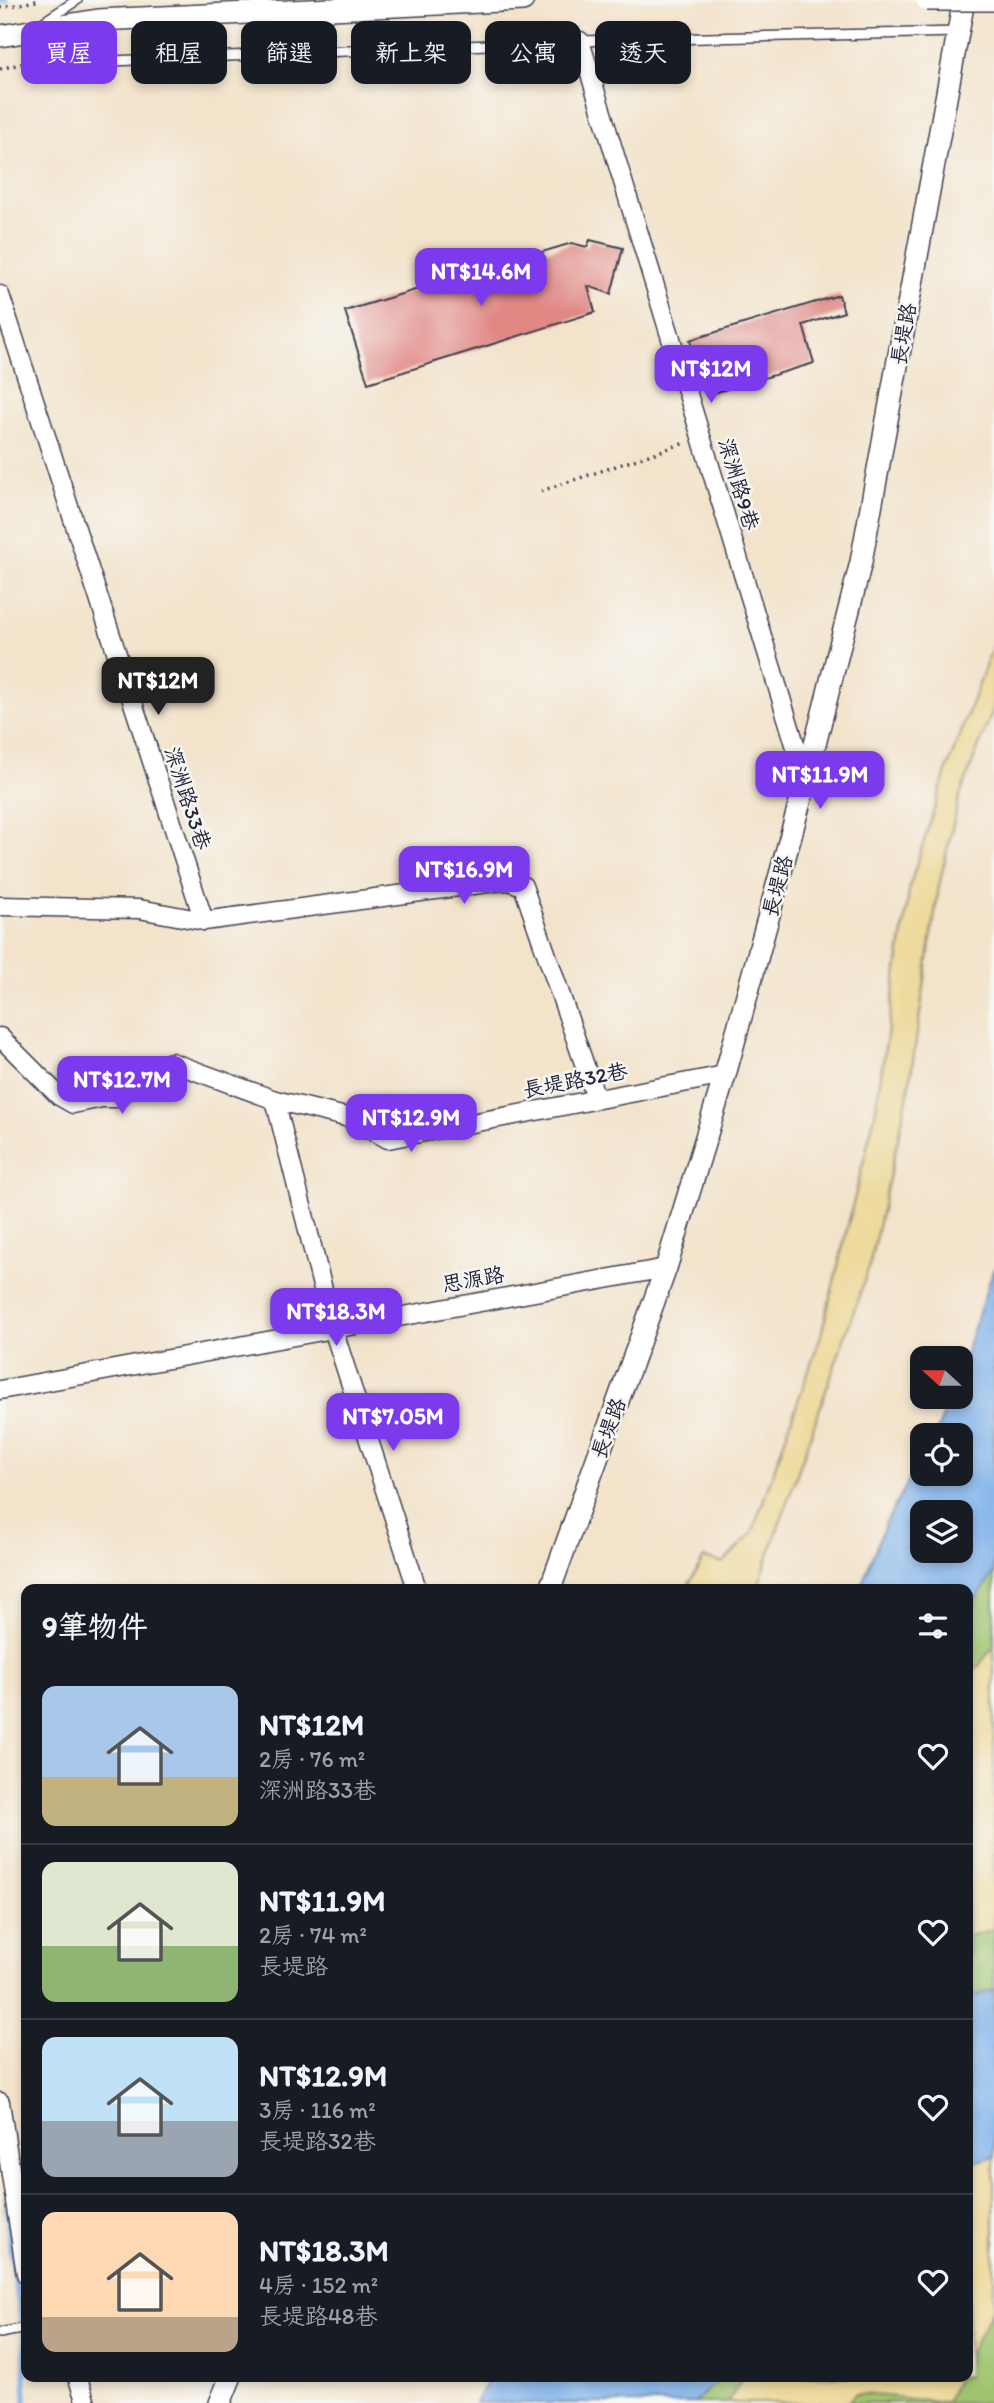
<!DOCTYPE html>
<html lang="zh-TW">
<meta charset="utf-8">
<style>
:root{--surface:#171b24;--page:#20242c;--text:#f1f3f6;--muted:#9ea1a6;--line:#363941;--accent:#7c3aed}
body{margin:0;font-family:Itim,"LXGW WenKai TC",sans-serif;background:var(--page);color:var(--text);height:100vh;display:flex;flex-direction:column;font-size:26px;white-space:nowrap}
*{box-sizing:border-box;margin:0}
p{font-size:23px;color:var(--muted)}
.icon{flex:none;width:38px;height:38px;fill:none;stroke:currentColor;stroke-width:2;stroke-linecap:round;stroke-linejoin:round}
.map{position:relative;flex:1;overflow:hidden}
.side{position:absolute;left:21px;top:1584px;width:952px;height:798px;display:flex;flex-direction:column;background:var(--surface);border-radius:14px;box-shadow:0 4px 10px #0003}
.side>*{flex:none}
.hud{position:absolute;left:21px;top:21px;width:952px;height:63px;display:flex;gap:14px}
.needle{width:46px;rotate:291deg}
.tools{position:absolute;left:910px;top:1346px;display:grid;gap:14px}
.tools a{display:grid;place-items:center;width:63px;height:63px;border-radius:14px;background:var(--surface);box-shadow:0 4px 10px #0003;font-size:35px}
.price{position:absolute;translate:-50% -60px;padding:0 16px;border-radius:14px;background:var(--accent);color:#fff;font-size:23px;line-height:46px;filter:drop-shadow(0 2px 4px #0008)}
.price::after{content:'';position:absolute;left:50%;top:42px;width:21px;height:16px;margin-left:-10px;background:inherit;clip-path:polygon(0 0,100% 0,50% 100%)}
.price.selected{background:#222;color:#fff}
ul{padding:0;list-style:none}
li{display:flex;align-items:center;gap:21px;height:175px;padding:0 21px}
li+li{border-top:2px solid var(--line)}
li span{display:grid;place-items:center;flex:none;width:196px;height:140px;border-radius:14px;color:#555}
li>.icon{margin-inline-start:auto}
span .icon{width:84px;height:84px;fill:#fffc;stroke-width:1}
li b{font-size:30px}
h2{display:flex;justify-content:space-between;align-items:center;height:84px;padding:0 21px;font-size:30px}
.chip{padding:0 24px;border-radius:14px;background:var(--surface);box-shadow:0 4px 10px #0003;font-size:24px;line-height:63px}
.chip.selected{background:var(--accent);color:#fff}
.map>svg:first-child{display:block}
.green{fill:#9fc46e;stroke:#607354;stroke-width:2}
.sand{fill:#eeda9e;stroke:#887e6c;stroke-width:2}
.water{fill:#7eb1ea;stroke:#506a92;stroke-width:2;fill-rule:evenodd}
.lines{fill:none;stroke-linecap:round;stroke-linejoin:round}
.stream{stroke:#7eb1ea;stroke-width:5}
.building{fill:#e18885}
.service-casing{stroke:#413f51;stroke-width:12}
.minor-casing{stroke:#413f51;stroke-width:21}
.tertiary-casing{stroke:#413f51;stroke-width:24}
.path{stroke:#413f51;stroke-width:3.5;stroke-dasharray:2 5;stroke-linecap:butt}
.service{stroke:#fff;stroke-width:9}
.minor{stroke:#fff;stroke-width:18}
.tertiary{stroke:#fff;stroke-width:21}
.tertiary-bridge-casing{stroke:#413f51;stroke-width:24;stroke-linecap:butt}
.tertiary-bridge{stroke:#fff;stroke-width:21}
.labels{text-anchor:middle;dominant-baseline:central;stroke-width:5;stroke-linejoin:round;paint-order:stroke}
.street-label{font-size:21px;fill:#22223b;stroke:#f6f6f2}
</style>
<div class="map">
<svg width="994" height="2403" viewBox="0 0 994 2403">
<rect width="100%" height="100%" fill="#f6f6f2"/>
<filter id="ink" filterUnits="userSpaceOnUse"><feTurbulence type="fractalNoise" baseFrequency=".0143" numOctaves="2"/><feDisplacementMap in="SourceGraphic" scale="14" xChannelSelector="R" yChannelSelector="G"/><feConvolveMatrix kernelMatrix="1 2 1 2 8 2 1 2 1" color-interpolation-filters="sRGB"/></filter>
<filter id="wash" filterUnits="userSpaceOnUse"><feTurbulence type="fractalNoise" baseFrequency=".00686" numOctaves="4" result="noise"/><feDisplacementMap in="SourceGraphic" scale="28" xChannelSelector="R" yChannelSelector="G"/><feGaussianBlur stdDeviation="1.57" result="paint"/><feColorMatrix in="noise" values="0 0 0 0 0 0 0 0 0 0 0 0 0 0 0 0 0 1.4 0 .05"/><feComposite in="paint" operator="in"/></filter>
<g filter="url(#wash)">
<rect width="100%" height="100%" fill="#f3e3cb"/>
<g class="green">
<polygon points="994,1465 994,1646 968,1680 968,1589 945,1589"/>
<polygon points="994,1929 994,2029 968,2040 968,1936"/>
<polygon points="992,2306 994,2403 848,2403 856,2393 946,2402 958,2377 968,2376 968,2357"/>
<polygon points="627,2377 743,2377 728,2403 620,2403"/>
</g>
<g class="sand">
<polygon points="994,643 994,707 959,798 939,886 908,1094 869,1267 757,1589 686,1589 704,1558 723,1563 752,1533 821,1335 875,1114 910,885 947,769"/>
<polygon points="994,1646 994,1929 968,1936 968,1680"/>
<polygon points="994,2156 994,2306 968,2357 968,2164"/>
<polygon points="743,2377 743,2376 958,2377 946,2402 856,2393 848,2403 728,2403"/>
</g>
<g class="water">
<path d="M994,1267v305l-26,39v-22h-108l26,-67 36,-65v17h39v-39h-26l16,-38 10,-1v-29zM922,1512h39v38h-39z"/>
<polygon points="994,1990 994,2156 968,2164 968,1998"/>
<polygon points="489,2377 489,2376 721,2377 694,2403 475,2403"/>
</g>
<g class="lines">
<g class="stream">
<polyline points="0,1 6,0"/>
<polyline points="6,2198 10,2251 25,2339 25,2403"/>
</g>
</g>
<g id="blocks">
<g class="building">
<polygon points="590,240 623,248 611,294 588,286 595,312 368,383 345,311 572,243 587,247"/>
<polygon points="839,295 844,312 803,325 814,363 707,395 690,340"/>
</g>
</g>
</g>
<g filter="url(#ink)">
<use href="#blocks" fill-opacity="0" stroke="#413f51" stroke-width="2"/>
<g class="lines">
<g class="service-casing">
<g id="service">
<polyline points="42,23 77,0"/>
<polyline points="44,35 112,61 580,41 959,32"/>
<polyline points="0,2333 26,2328"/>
</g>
</g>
<g class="minor-casing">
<g id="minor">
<polyline points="580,41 806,780"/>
<polyline points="0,295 204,921 139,909 0,906"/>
<polyline points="204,921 495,882 509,881 523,886 596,1098"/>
<path d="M0,1037l59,59 14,8 29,-6h14c20,-13 31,-29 55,-36l104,38"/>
<polyline points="0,1390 666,1268"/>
<polyline points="417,1589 333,1329 275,1100 350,1118 388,1139 725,1075"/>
<polyline points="0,2102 26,2274"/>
<polyline points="77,2376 86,2403"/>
</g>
</g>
<g class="tertiary-casing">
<g id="tertiary">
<polyline points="0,36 98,20 523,0"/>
<polyline points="550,1589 666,1268 725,1075 806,780 861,562 964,0"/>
<polyline points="220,2403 231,2376"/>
</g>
</g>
<g class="path">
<polyline points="0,8 41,0"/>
<polyline points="0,69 56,55"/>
<polyline points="541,491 685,443"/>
</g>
<use href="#service" class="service"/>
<use href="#minor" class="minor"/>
<use href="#tertiary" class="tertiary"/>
<g class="tertiary-bridge-casing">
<polyline id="tertiary-bridge" points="927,0 994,0"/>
</g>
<use href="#tertiary-bridge" class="tertiary-bridge"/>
</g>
</g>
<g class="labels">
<g class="street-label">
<text transform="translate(903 334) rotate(-80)">長堤路</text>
<text transform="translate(739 484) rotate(73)">深洲路9巷</text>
<text transform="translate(188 798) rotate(72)">深洲路33巷</text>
<text transform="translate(777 886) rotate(-75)">長堤路</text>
<text transform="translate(575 1080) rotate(-11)">長堤路32巷</text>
<text transform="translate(473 1279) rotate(-10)">思源路</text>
<text transform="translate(608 1428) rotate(-70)">長堤路</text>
</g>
</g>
</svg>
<div class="tools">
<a><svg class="needle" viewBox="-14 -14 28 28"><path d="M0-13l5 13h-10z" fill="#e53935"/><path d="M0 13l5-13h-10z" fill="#9ea1a6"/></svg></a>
<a><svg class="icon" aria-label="locate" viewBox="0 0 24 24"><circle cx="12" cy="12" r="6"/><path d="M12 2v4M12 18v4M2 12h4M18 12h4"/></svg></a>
<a><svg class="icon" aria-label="layers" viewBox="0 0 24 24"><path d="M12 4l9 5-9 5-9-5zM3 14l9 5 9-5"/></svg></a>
</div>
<b class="price" style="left:481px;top:308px">NT$14.6M</b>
<b class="price" style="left:711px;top:405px">NT$12M</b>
<b class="price selected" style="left:158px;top:717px">NT$12M</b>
<b class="price" style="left:820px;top:811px">NT$11.9M</b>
<b class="price" style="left:464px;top:906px">NT$16.9M</b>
<b class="price" style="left:122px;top:1116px">NT$12.7M</b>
<b class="price" style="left:411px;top:1154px">NT$12.9M</b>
<b class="price" style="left:336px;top:1348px">NT$18.3M</b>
<b class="price" style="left:393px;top:1453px">NT$7.05M</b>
<div class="hud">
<a class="chip selected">買屋</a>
<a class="chip">租屋</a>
<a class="chip">篩選</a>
<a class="chip">新上架</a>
<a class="chip">公寓</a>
<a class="chip">透天</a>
</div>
<section class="side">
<h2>9筆物件<svg class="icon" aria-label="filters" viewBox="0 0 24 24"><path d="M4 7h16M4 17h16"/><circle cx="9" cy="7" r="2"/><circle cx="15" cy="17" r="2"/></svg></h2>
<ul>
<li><span style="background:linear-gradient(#a9c7e8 65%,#c2b280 0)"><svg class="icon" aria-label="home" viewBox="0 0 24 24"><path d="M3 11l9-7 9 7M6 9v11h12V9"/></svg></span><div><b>NT$12M</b><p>2房 · 76 m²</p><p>深洲路33巷</p></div><svg class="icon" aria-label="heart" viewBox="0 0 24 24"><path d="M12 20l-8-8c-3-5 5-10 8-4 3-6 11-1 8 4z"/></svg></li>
<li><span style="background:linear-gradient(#dfe7d0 60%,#8fb573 0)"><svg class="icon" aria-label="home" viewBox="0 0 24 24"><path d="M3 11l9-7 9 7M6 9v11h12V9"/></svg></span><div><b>NT$11.9M</b><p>2房 · 74 m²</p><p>長堤路</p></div><svg class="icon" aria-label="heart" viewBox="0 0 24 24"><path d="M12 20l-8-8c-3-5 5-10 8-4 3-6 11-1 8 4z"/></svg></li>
<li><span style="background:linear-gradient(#bfe0f5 60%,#9aa5b1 0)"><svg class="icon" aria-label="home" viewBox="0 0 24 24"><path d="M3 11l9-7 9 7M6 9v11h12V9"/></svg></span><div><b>NT$12.9M</b><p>3房 · 116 m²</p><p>長堤路32巷</p></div><svg class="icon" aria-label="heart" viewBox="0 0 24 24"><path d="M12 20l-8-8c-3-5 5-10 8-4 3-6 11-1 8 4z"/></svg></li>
<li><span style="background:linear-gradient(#ffd9b3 75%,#b9a48a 0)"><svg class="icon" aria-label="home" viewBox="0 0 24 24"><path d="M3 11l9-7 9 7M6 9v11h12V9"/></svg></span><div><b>NT$18.3M</b><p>4房 · 152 m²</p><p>長堤路48巷</p></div><svg class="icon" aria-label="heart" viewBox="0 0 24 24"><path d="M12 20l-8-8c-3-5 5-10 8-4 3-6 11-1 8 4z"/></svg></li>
</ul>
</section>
</div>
